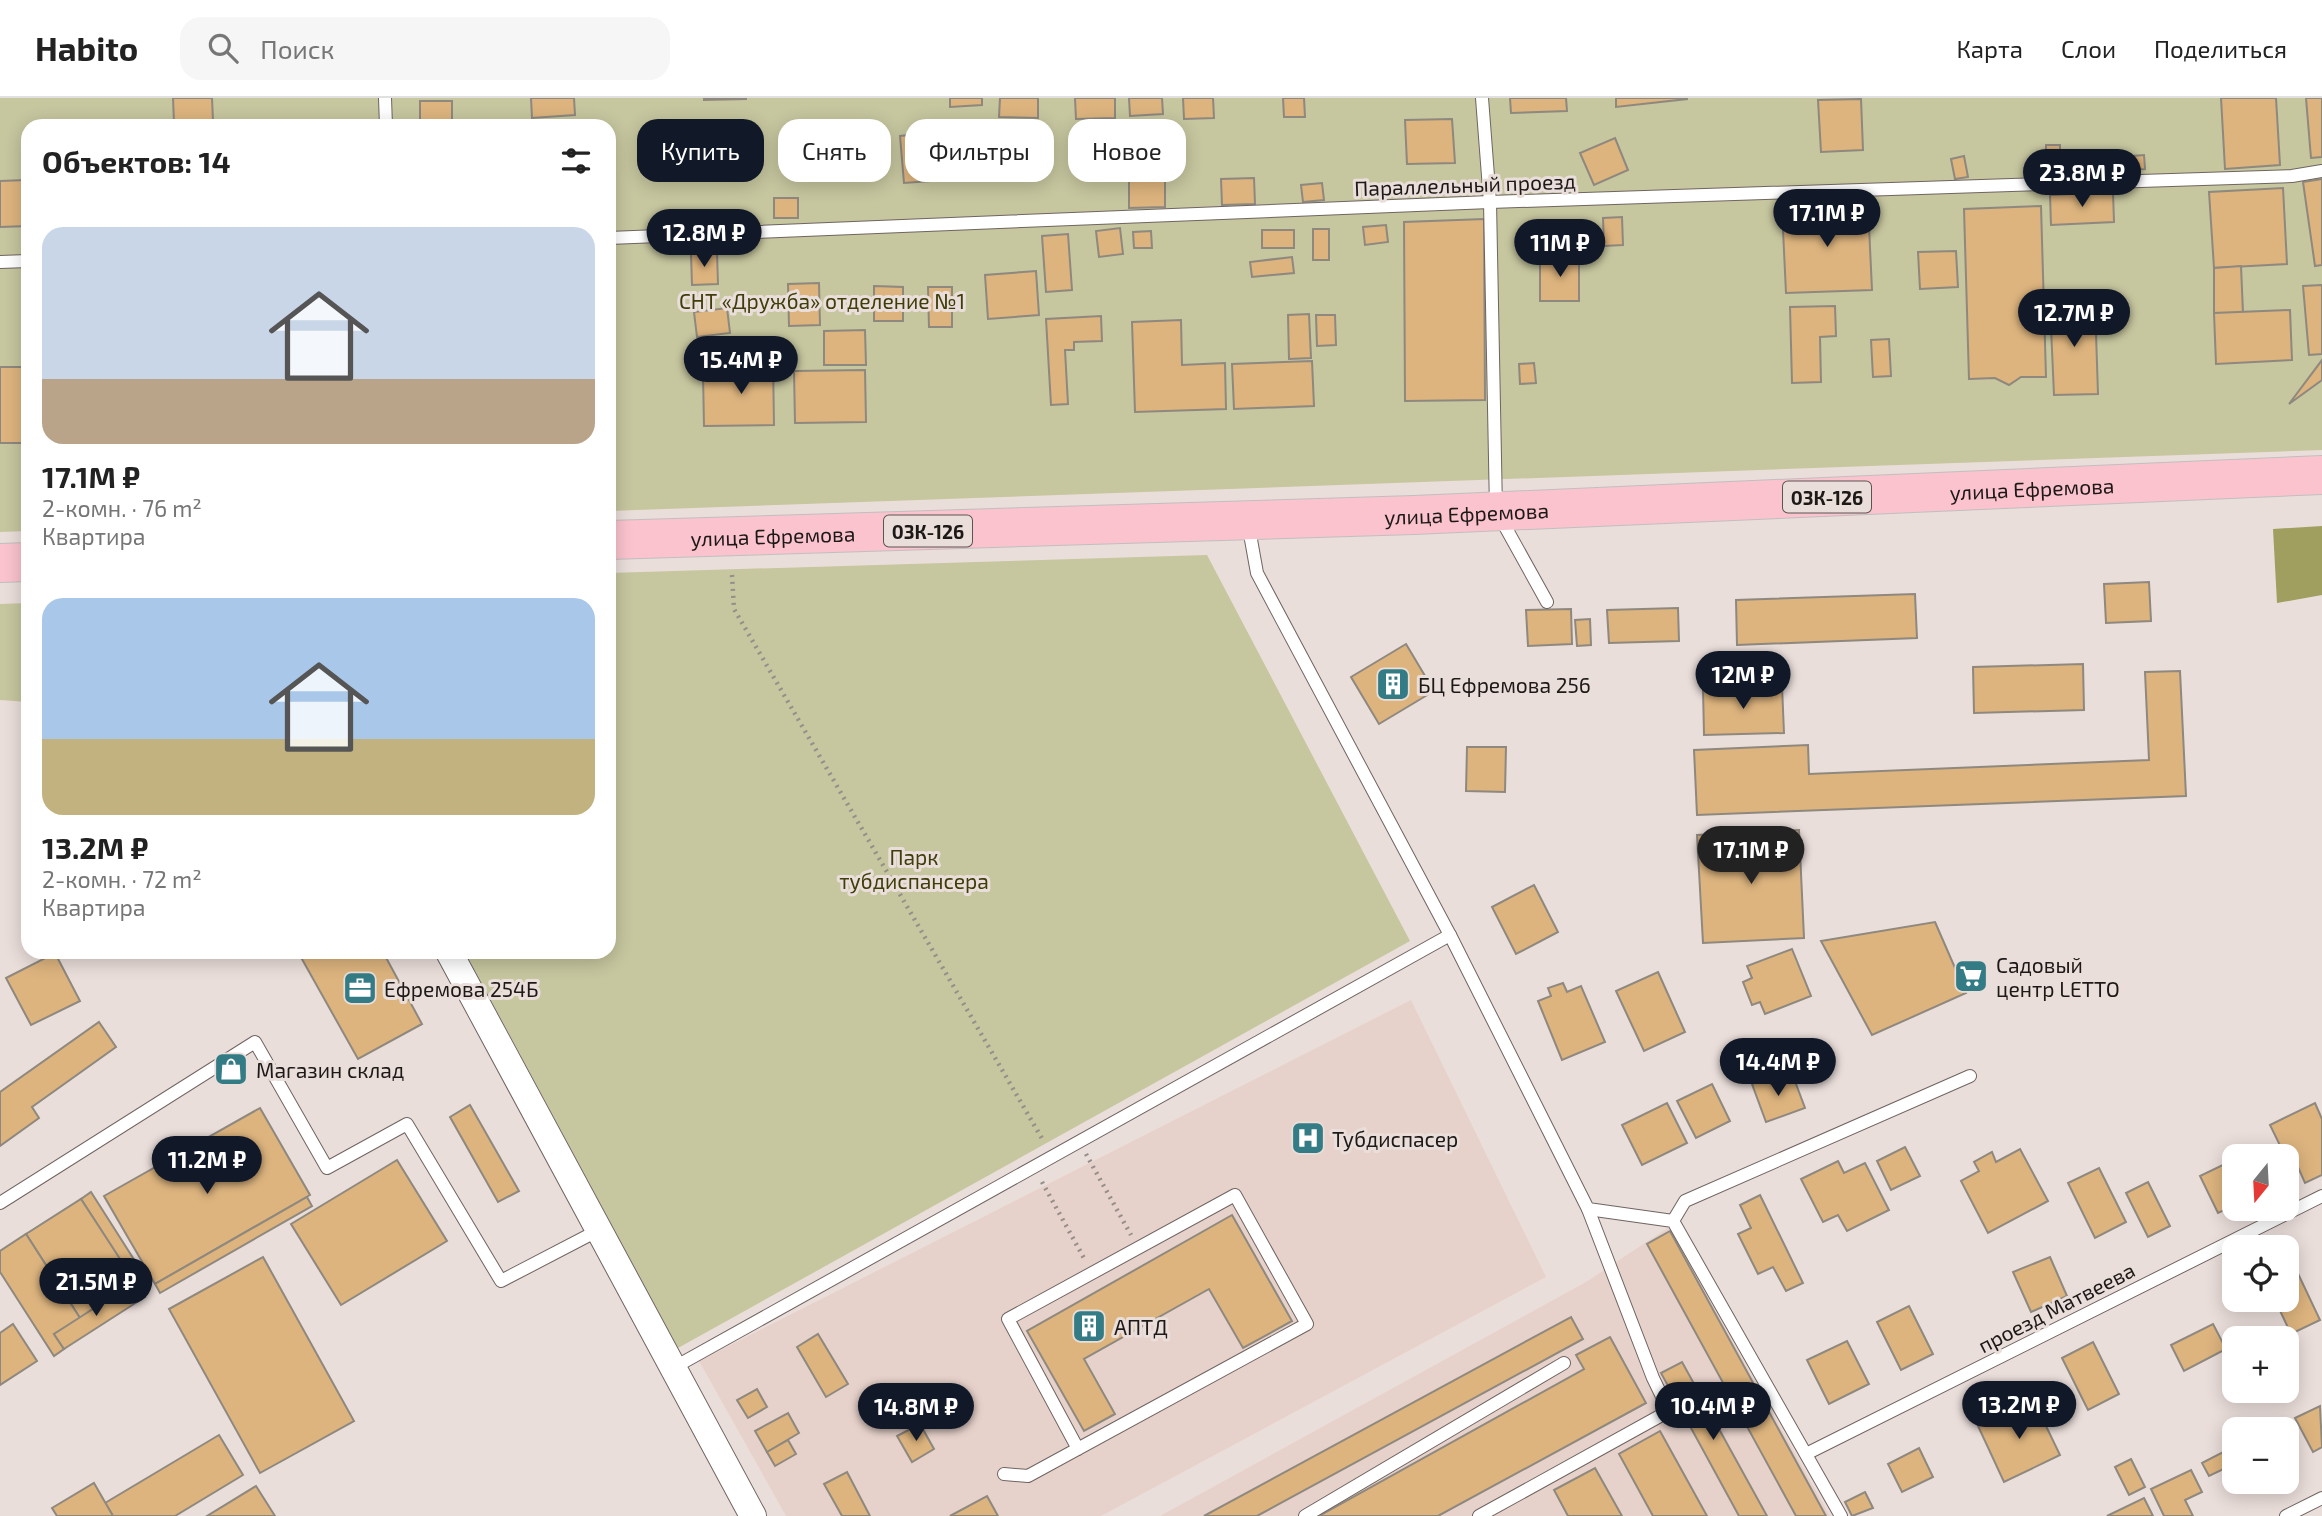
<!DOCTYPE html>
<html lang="ru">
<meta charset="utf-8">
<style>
:root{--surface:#fff;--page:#f6f6f6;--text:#222;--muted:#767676;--line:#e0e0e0;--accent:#111827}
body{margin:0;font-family:"Exo 2",sans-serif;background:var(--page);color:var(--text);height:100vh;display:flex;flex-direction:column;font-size:26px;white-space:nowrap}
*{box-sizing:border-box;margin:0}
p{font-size:23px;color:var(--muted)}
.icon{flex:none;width:38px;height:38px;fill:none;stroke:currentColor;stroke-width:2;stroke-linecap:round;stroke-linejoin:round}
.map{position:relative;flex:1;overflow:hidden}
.panel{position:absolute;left:21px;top:21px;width:595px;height:840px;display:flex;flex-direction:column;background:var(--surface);border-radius:21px;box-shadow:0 4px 18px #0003}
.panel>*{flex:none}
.hud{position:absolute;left:637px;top:21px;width:665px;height:63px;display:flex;gap:14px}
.needle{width:46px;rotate:198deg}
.buttons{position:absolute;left:2222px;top:1046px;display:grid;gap:14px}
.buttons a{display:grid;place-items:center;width:77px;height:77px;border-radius:14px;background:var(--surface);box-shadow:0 4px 18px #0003;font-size:35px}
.price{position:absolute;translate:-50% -60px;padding:0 16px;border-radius:24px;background:var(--accent);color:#fff;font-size:23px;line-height:46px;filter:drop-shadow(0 2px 4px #0008)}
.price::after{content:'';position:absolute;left:50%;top:42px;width:21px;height:16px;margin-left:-10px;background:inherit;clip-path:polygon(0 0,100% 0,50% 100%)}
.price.current{background:#222;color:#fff}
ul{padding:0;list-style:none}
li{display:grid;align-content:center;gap:14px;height:371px;padding:0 21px}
li span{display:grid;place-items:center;height:217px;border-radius:21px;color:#555}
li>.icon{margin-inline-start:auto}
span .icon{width:126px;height:126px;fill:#fffc;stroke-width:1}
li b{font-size:30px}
h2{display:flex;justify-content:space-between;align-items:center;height:84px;padding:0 21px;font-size:30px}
.pill{padding:0 24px;border-radius:21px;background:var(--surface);box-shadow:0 4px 18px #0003;font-size:24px;line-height:63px}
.pill.current{background:var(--accent);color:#fff}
header{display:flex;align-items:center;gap:42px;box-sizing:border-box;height:98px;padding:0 35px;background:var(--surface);border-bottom:2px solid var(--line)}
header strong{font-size:33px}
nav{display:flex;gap:38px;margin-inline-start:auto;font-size:24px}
.search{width:490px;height:63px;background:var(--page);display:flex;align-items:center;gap:18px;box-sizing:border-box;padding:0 24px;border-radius:21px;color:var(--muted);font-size:26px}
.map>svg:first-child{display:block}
.built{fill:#e7d2cb}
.green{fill:#c6c69f}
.forest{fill:#a19f60}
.building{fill:#ddb47e;stroke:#8e887f;stroke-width:2}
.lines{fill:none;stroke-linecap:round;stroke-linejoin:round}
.lane-casing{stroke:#6f6461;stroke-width:14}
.street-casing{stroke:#6f6461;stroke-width:28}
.primary-casing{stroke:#c0bfbe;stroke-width:40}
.path{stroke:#968e8a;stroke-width:4.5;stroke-dasharray:2 5;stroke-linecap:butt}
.lane{stroke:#fff;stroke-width:12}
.street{stroke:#fff;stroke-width:26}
.primary{stroke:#fbc3ce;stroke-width:38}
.labels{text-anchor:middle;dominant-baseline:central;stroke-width:6;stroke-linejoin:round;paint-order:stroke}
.shield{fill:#eadeda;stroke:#5a5452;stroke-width:2}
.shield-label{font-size:19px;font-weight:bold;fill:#1d1917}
.street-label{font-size:21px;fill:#1d1917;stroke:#eadeda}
.park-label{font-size:21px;fill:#3f3d09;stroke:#eadeda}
.poi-label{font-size:21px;fill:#1d1917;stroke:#eadeda;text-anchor:start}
</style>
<header>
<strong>Habito</strong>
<div class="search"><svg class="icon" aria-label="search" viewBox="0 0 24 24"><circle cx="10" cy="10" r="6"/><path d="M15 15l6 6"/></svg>Поиск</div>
<nav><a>Карта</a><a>Слои</a><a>Поделиться</a></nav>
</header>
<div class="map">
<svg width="2322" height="1418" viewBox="0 0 2322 1418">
<rect width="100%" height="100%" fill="#eadeda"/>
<g class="built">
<polygon points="1411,902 1546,1179 1101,1418 786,1418 699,1263"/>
<polygon points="1669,1129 1830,1418 1160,1418 1586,1184"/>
</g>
<g class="green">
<polygon points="0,0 2322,0 2322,352 609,413 609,28 28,28 28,433 0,434"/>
<polygon points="1207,457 1410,843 678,1250 465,854 609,854 609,475"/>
<polygon points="28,505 28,604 0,602 0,506"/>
</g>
<polygon class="forest" points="2322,428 2322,497 2277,505 2273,431"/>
<g class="building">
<polygon points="173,0 212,0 213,23 174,25"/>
<polygon points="531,0 574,0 575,17 532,20"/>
<polygon points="704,0 746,0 746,1 704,2"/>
<polygon points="950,0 982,0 982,7 950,9"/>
<polygon points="1000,0 1038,0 1038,20 999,19"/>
<polygon points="1075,0 1115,0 1115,20 1076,21"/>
<polygon points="1129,0 1162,0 1163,16 1130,18"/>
<polygon points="1183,0 1213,0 1214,20 1184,21"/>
<polygon points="1283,0 1304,0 1305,19 1284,19"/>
<polygon points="1510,0 1566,0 1567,13 1511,15"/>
<polygon points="1616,0 1687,0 1687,1 1616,9"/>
<polygon points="2221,0 2276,0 2280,67 2225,71"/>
<polygon points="2306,0 2322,0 2322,59 2311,60"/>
<polygon points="1861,1 1863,52 1821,54 1818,2"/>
<rect x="420" y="3" width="32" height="25"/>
<polygon points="1452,21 1455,65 1407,66 1405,22"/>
<polygon points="939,34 944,82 904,85 900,38"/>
<polygon points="1615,40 1628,72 1594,87 1580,55"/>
<rect x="2046" y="47" width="14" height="29"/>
<polygon points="2144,57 2145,71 2133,72 2132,58"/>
<polygon points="1964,58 1968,79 1955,81 1951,61"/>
<polygon points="1129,69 1165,69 1165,109 1129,110"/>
<polygon points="1254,80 1255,106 1222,107 1221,81"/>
<polygon points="2322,81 2322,167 2315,168 2303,84"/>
<polygon points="26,82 28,128 0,129 0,83"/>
<polygon points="1322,85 1324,102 1303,104 1301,87"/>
<polygon points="2283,90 2287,166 2214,170 2209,94"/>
<polygon points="2113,94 2114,124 2051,127 2050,97"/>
<rect x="774" y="100" width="24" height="20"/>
<polygon points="1868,107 1872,192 1786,195 1782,111"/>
<polygon points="2041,108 2046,279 2021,279 2009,287 1995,280 1969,281 1964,111"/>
<polygon points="1622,119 1623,147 1604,148 1603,120"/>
<polygon points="1484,121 1485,302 1405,303 1404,124"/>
<polygon points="1386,127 1388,144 1365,147 1363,129"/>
<polygon points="1120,130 1123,156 1099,159 1096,133"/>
<rect x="1313" y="131" width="16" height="31"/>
<rect x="1262" y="132" width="32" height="18"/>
<polygon points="1151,133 1152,150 1134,150 1133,134"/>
<polygon points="1068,136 1072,192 1046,194 1042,138"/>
<polygon points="1956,153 1958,189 1920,191 1918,154"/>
<polygon points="717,155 718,186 692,187 691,156"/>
<rect x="1540" y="158" width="39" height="45"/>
<polygon points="1292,159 1294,175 1252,179 1250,164"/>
<polygon points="2241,168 2243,215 2214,215 2214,170"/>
<polygon points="1036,173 1039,217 988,221 985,177"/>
<polygon points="819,185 820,227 789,228 788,186"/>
<polygon points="2322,187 2322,256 2309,257 2303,188"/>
<polygon points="874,188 903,189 903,223 874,223"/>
<polygon points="928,189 952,189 952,229 929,229"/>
<polygon points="2095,205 2098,296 2054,297 2050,207"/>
<polygon points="1835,208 1836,238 1820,239 1821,284 1792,285 1790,209"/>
<polygon points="727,210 730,235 697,239 694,214"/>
<polygon points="2290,212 2292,262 2216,266 2214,215"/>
<polygon points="1309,216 1311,260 1289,261 1288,217"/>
<polygon points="1316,217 1335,217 1336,247 1317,248"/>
<polygon points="1101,218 1102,243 1074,244 1074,252 1065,252 1068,306 1051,307 1046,221"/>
<polygon points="1181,222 1182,267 1225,265 1226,311 1135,314 1132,224"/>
<polygon points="865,232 866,267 824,267 824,233"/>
<polygon points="1889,241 1891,278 1873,279 1871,242"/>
<polygon points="734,262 773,262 774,327 704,328 703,277 734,277"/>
<polygon points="2322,262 2322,282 2289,306"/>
<polygon points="1312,263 1314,308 1234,311 1232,266"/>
<polygon points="1534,265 1536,285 1520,286 1519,266"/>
<rect x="0" y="269" width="28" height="76"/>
<polygon points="865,272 866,324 795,325 794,273"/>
<polygon points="2149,484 2151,523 2106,525 2104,486"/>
<polygon points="1915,496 1917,540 1737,547 1736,502"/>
<polygon points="1678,510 1679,543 1609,545 1607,512"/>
<polygon points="1571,511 1572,546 1528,548 1526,512"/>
<polygon points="1590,521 1591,547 1577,548 1575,522"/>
<polygon points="1406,546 1434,593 1379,626 1351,579"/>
<polygon points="2083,566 2084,612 1974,615 1973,569"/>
<polygon points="2180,573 2186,698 1697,717 1694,652 1808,647 1809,676 2149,662 2145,574"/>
<polygon points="1782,588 1784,635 1704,637 1703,590"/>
<polygon points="1467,649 1506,649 1505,694 1466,693"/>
<polygon points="1799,732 1804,840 1703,845 1697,737"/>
<polygon points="1534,787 1558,834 1516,856 1492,809"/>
<polygon points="1935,824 1966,895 1872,937 1821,843"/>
<polygon points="1792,851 1811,898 1765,916 1760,904 1752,907 1743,884 1752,880 1747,868"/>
<polygon points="298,854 383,854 422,926 358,961"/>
<polygon points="55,855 80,903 31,927 6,880"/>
<polygon points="1658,874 1685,934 1644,953 1616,893"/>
<polygon points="1563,885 1567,894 1581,888 1605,944 1562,962 1538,903 1551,898 1548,890"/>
<polygon points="99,924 116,949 32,1009 39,1020 0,1048 0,994"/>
<polygon points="1793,978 1805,1010 1766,1024 1752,986 1768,980 1771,986"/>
<polygon points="1712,986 1730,1023 1696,1040 1677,1003"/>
<polygon points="1667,1005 1687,1045 1642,1067 1622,1027"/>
<polygon points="2315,1005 2322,1021 2322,1077 2305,1085 2298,1069 2292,1072 2270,1027"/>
<polygon points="470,1007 519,1093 498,1104 450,1019"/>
<polygon points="260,1010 310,1097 155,1186 104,1098"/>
<polygon points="1905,1049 1920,1078 1891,1092 1877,1063"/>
<polygon points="2020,1051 2048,1103 1988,1135 1961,1083 1979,1073 1974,1064 1992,1054 1996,1064"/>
<polygon points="2235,1061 2235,1107 2218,1115 2200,1078"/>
<polygon points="397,1062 447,1143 341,1207 291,1126"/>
<polygon points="1838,1063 1844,1075 1865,1065 1889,1112 1847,1133 1838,1117 1823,1124 1801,1081"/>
<polygon points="2099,1070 2126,1124 2095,1140 2068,1085"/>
<polygon points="2148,1084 2170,1128 2148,1139 2126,1095"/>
<polygon points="91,1094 140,1171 130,1177 81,1101"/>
<polygon points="1760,1097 1803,1185 1786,1193 1773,1169 1758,1176 1738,1136 1751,1130 1740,1107"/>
<polygon points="307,1099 312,1108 160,1195 155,1186"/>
<polygon points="81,1101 135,1184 80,1220 26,1136"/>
<polygon points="1232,1117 1292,1223 1243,1250 1209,1191 1084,1261 1115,1316 1084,1333 1027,1233"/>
<polygon points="1670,1133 1826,1418 1796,1418 1647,1146"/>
<polygon points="26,1136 80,1220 54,1236 64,1251 54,1258 0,1174 0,1153"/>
<polygon points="263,1159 354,1323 260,1375 169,1211"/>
<polygon points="2050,1159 2067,1198 2031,1214 2013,1174"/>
<polygon points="2293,1165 2320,1222 2291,1236 2275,1202 2287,1202 2287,1168"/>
<polygon points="135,1184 145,1199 137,1204 127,1189"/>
<polygon points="127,1189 137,1204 64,1251 54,1236"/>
<polygon points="1909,1208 1933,1256 1901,1272 1877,1224"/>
<polygon points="1571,1219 1583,1241 1257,1418 1204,1418"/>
<polygon points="13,1226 37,1263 0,1287 0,1235"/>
<polygon points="2213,1226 2226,1251 2184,1273 2171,1247"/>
<polygon points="818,1236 848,1286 826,1299 797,1249"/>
<polygon points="1610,1239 1646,1305 1438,1418 1319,1418 1584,1271 1576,1257"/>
<polygon points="1847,1243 1869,1286 1829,1306 1807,1262"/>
<polygon points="2093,1244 2119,1296 2088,1312 2062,1260"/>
<polygon points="1682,1264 1767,1418 1739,1418 1661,1275"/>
<polygon points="757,1291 767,1309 748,1320 737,1302"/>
<polygon points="2033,1301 2060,1357 2004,1384 1978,1328"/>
<polygon points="2320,1308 2322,1349 2313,1354 2295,1320"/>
<polygon points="788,1315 799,1335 767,1354 755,1333"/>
<polygon points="920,1326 934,1351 912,1364 897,1338"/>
<polygon points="1660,1333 1707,1418 1653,1418 1619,1356"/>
<polygon points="219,1337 243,1377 175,1418 113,1418 105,1405"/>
<polygon points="788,1342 796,1356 775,1368 767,1354"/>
<polygon points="1919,1350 1933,1379 1902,1394 1888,1366"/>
<polygon points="2225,1353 2232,1367 2209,1378 2202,1365"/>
<polygon points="2131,1361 2145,1389 2129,1397 2115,1369"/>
<polygon points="1595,1370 1622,1418 1568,1418 1554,1392"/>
<polygon points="2191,1372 2202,1394 2185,1402 2193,1418 2164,1418 2151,1391"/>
<polygon points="847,1374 870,1418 842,1418 824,1386"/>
<polygon points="94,1385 113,1418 57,1418 52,1410"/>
<polygon points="256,1388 275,1418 207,1418"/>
<polygon points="1865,1394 1873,1410 1852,1418 1845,1404"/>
<polygon points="987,1398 998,1418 950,1418"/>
<polygon points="2144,1400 2153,1418 2107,1418"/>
</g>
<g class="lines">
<g class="lane-casing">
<g id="lane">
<polyline points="385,0 386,28"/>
<polyline points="1482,0 1490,104 1496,412 1547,504"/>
<polyline points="609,140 1490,104 2292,78 2322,73"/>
<polyline points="0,164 28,163"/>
<polyline points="1248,425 1257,475 1450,837 1588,1111 1673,1123 1841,1418"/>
<polyline points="0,1105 255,944 327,1070 407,1026 501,1183 597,1133"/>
<polyline points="1673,1123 1685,1103 1970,978"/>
<polyline points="673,1270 1450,837"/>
<polyline points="1808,1355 2322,1098"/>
<polyline points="1004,1376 1028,1378 1307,1226 1235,1097 1008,1221 1078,1351"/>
<polyline points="1305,1418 1564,1265"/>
<polyline points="1479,1418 1669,1313 1653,1280 1588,1111"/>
<polyline points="2286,1418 2322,1400"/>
</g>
</g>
<g class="street-casing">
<polyline id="street" points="449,854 753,1418"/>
</g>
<g class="primary-casing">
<g id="primary">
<path id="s1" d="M609,442l805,-25 908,-40"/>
<polyline points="0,465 28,464"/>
</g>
</g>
<g class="path">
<polyline points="732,477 734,511 1044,1044"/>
<polyline points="1086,1056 1131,1137"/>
<polyline points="1042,1084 1085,1162"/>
</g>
<use href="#lane" class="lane"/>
<use href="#street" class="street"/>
<use href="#primary" class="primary"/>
</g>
<defs>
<g id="building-square" transform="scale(1.75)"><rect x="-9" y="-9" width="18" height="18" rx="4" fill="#347c85" stroke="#eadeda"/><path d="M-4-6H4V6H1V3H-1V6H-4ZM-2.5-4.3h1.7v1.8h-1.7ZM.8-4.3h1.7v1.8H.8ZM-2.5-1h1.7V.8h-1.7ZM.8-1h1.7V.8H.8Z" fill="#fff"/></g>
<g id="supermarket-square" transform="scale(1.75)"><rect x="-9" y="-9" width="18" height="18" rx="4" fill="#347c85" stroke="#eadeda"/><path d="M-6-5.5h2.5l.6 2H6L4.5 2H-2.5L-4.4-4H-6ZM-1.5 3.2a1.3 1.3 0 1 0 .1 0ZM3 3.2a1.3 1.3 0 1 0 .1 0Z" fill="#fff"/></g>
<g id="office-square" transform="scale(1.75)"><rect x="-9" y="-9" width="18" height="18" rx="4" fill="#347c85" stroke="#eadeda"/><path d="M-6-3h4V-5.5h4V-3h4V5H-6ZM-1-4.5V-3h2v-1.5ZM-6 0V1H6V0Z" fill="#fff"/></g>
<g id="shop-square" transform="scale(1.75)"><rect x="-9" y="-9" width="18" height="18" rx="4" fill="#347c85" stroke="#eadeda"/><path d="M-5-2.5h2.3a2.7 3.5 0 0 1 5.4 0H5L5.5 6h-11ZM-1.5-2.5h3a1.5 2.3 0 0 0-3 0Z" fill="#fff"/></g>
<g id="hospital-square" transform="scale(1.75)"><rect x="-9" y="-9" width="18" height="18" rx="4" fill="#347c85" stroke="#eadeda"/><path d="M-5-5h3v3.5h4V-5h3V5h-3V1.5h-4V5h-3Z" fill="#fff"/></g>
</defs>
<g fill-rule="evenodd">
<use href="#building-square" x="1393" y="586"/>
<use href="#supermarket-square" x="1971" y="878"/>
<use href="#office-square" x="360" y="890"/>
<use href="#shop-square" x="231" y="971"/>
<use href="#hospital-square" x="1308" y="1040"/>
<use href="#building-square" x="1089" y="1228"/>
</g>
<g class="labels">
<g class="shield">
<rect x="1783" y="383.5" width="88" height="31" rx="5"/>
<rect x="884" y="417.5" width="88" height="31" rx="5"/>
</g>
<g class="shield-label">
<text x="1827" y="399">03К-126</text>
<text x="928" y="433">03К-126</text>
</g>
<g class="street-label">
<text transform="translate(1465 86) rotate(-2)">Параллельный проезд</text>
<text stroke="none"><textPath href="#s1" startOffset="1424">улица Ефремова</textPath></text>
<text stroke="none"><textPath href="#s1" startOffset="858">улица Ефремова</textPath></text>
<text stroke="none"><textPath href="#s1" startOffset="164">улица Ефремова</textPath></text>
<text transform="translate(2056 1209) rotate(-27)">проезд Матвеева</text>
</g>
<g class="park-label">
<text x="822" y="202">СНТ «Дружба» отделение №1</text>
<text x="914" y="758">Парк<tspan x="914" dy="24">тубдиспансера</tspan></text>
</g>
<g class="poi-label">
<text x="1418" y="586">БЦ Ефремова 256</text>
<text x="1996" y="866">Садовый<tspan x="1996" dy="24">центр LETTO</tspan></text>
<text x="384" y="890">Ефремова 254Б</text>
<text x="256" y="971">Магазин склад</text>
<text x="1332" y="1040">Тубдиспасер</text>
<text x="1114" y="1228">АПТД</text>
</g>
</g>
</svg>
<div class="buttons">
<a><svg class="needle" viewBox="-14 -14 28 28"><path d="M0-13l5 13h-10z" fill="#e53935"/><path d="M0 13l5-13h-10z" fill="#767676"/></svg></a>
<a><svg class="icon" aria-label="locate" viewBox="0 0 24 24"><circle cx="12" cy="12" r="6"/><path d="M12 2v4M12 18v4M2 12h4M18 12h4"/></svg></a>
<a>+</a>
<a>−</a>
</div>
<b class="price" style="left:2082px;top:111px">23.8M ₽</b>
<b class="price" style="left:1827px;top:151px">17.1M ₽</b>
<b class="price" style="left:704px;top:171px">12.8M ₽</b>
<b class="price" style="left:1560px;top:181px">11M ₽</b>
<b class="price" style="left:2074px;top:251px">12.7M ₽</b>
<b class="price" style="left:741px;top:298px">15.4M ₽</b>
<b class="price" style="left:1743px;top:613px">12M ₽</b>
<b class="price current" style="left:1751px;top:788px">17.1M ₽</b>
<b class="price" style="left:1778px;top:1000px">14.4M ₽</b>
<b class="price" style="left:207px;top:1098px">11.2M ₽</b>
<b class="price" style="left:96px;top:1220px">21.5M ₽</b>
<b class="price" style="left:2019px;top:1343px">13.2M ₽</b>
<b class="price" style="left:1713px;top:1344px">10.4M ₽</b>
<b class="price" style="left:916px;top:1345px">14.8M ₽</b>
<div class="hud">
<a class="pill current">Купить</a>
<a class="pill">Снять</a>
<a class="pill">Фильтры</a>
<a class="pill">Новое</a>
</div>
<section class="panel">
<h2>Объектов: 14<svg class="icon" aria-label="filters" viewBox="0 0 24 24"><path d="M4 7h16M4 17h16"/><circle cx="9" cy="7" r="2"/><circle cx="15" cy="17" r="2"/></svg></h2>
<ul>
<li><span style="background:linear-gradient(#c9d6e8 70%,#b9a48a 0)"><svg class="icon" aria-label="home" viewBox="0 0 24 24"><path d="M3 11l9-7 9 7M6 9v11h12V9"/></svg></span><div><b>17.1M ₽</b><p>2-комн. · 76 m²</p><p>Квартира</p></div></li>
<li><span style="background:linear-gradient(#a9c7e8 65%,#c2b280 0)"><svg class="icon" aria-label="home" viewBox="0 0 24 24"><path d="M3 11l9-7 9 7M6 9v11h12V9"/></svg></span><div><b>13.2M ₽</b><p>2-комн. · 72 m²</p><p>Квартира</p></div></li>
</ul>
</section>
</div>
